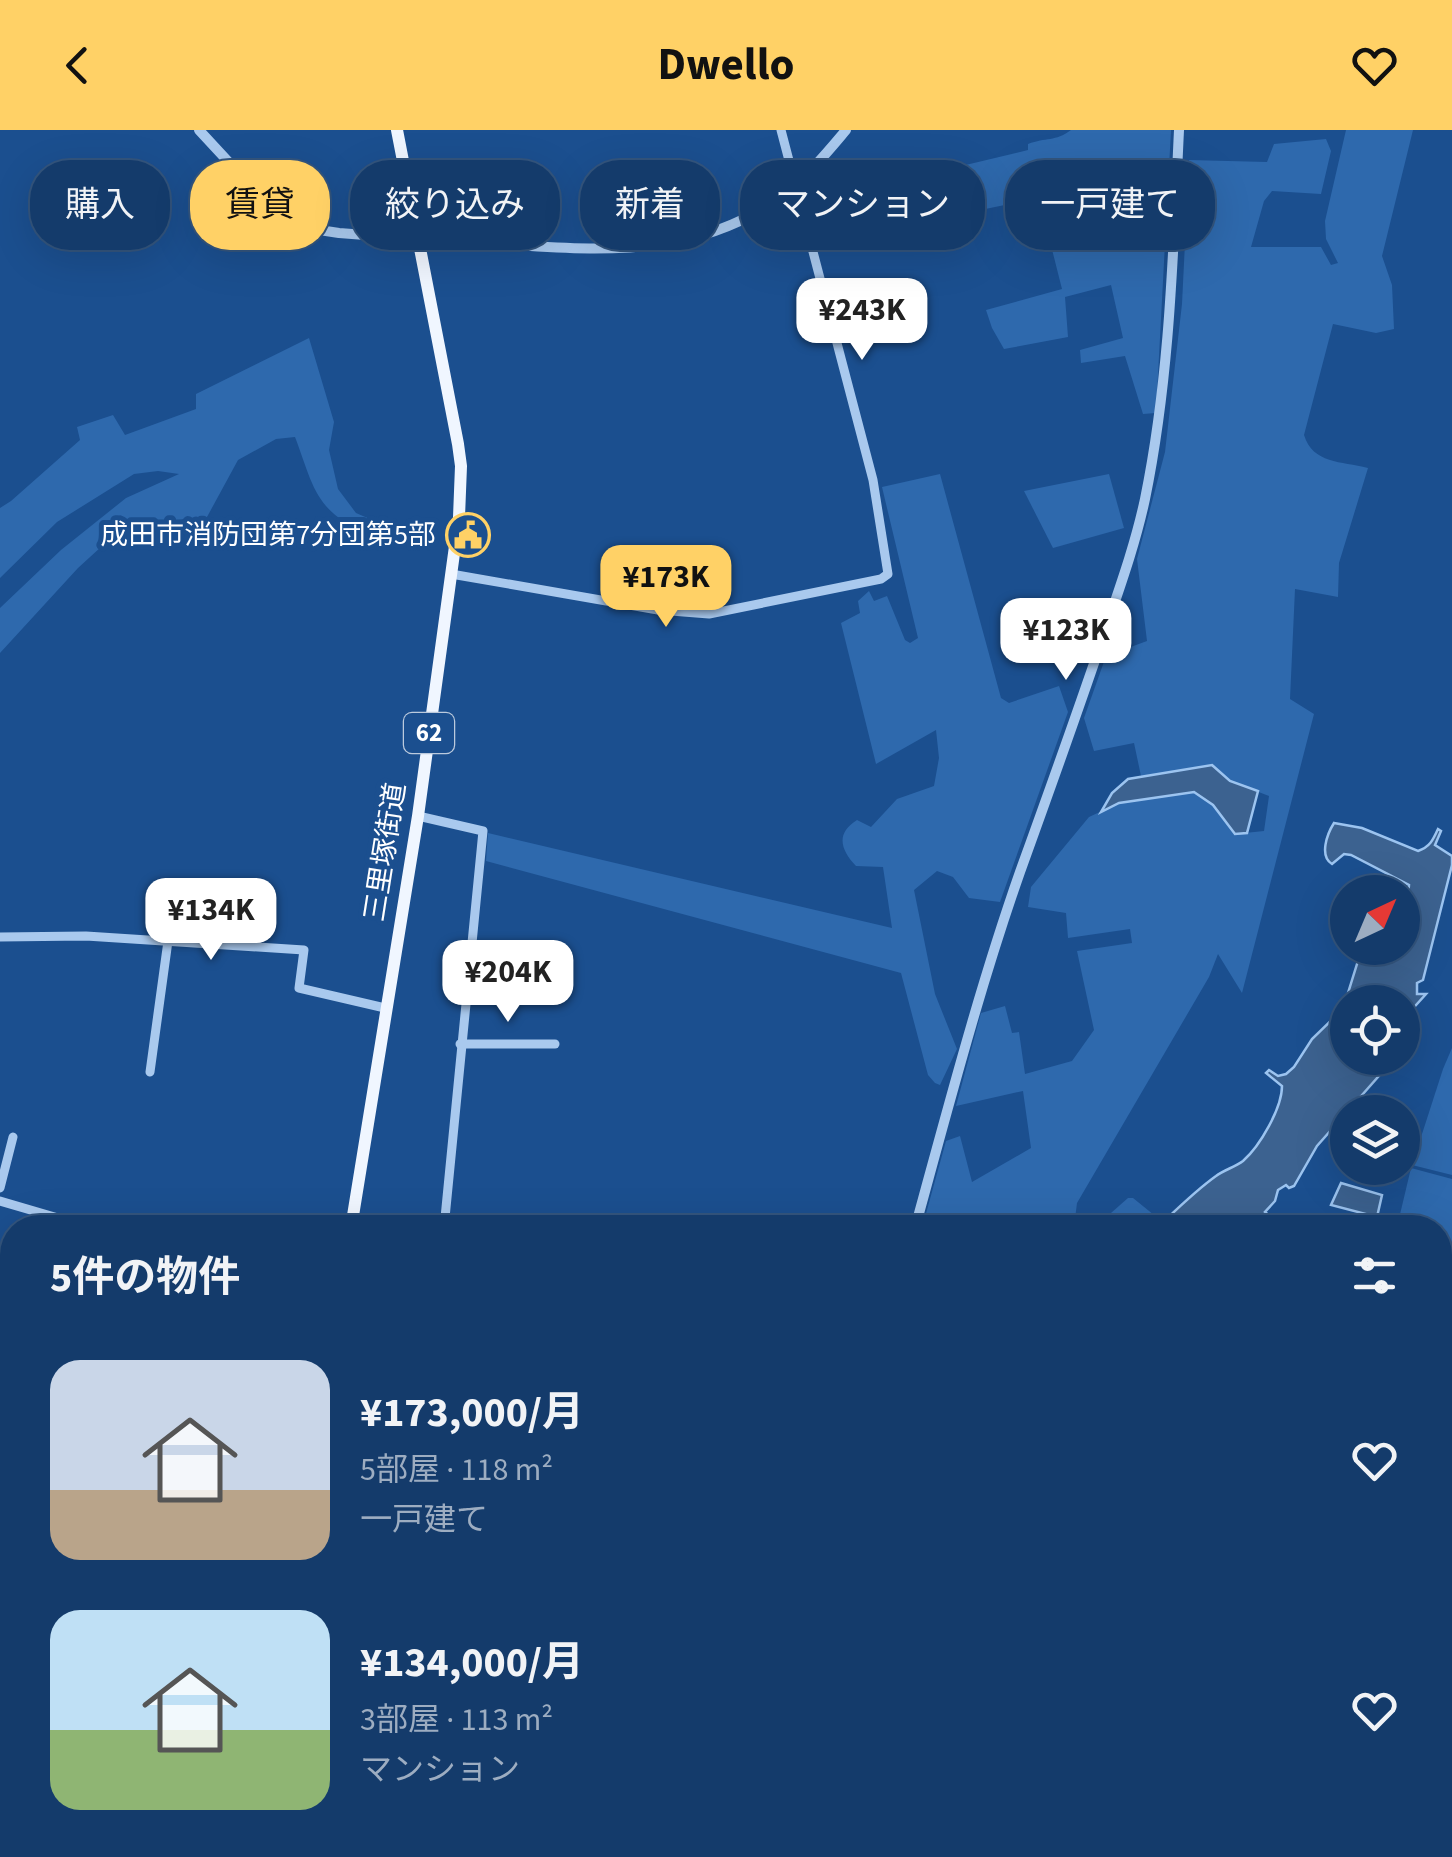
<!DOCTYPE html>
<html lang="ja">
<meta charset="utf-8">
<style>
:root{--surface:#143b6b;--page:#214673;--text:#f1f3f6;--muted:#9dadc1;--line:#33557e;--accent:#ffd166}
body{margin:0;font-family:"Source Sans 3","Noto Sans JP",sans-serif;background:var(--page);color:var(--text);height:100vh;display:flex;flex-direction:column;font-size:38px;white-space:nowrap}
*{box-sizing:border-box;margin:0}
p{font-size:32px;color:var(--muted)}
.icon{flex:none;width:55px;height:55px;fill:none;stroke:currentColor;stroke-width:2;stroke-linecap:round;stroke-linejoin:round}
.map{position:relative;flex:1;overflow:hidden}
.sheet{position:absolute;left:0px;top:1085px;width:1452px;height:642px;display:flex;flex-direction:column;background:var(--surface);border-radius:40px 40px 0 0;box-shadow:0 10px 40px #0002,0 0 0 2px var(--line)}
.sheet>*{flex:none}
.hud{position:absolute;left:30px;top:30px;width:1392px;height:90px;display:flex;gap:20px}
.needle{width:65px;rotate:44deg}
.controls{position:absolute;left:1330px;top:745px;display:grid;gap:20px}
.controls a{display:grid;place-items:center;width:90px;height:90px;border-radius:50%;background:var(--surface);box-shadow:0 10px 40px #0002,0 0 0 2px var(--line);font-size:50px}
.price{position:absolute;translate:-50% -85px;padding:0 22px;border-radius:20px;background:#fff;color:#222;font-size:32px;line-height:65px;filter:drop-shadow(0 2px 5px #0008)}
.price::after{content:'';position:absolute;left:50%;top:60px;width:30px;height:22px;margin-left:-15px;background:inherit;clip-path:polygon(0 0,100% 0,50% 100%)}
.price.active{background:var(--accent);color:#111}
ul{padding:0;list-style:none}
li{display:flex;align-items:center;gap:30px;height:250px;padding:0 50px}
li span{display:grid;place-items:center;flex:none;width:280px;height:200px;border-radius:30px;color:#555}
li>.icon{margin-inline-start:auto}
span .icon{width:120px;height:120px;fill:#fffc;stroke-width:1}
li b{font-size:42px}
h2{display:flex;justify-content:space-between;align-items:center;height:120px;padding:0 50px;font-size:42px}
.pill{padding:0 35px;border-radius:40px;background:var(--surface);box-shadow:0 10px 40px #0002,0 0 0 2px var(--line);font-size:35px;line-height:90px}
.pill.active{background:var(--accent);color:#111}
header{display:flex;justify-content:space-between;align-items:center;height:130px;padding:0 50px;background:var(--accent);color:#111;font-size:45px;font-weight:700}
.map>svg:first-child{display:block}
.green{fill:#2e69ad}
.water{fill:#3c6290;stroke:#9cc4f0;stroke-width:2.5}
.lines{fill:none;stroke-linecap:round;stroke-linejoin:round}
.stream{stroke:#9cc4f0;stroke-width:2.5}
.runway{stroke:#8da7c7;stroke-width:55}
.minor{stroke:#a9c9ee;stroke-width:9}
.tertiary{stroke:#a9c9ee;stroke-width:10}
.primary{stroke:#f0f6ff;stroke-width:12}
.labels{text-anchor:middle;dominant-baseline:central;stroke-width:10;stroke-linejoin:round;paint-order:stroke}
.shield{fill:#1b4f8f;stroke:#bbcadd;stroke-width:2.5}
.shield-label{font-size:25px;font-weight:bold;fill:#fff}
.poi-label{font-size:28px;fill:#fff;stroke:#1b4f8f;text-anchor:end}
.street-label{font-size:28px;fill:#fff;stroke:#1b4f8f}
</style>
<header><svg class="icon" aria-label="back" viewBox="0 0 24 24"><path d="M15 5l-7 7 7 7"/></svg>Dwello<svg class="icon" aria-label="heart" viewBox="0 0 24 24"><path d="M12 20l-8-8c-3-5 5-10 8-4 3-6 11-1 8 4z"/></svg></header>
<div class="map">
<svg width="1452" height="1727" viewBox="0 0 1452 1727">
<rect width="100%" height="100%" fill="#1b4f8f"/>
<g class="green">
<path d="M1071,0h100l-15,283 -13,1 -18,-58 -44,7 -1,-13 43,-12 -12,-53 -46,12 3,40 -64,12 -12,-21 -6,-18 76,-21 -23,-91 -73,15 -13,-45 75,-18v-6c18,-7 27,-2 43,-14z"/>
<path d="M1346,0h67l-31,126 10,29 2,44 -18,4 -43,-9 -29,111c9,29 37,26 64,33l-29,95 -1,34 -43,-8 -5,110 24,15 -72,279 -24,-39 -9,23 -132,226 -3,24 -152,1 24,-87 14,-5 12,46 59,-34 -8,-57 -67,15 25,-93 24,-7 7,27 7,-1 6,42 47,-13 22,-31 -17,-79 55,-8 -2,-14 -62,9 -2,-25 -38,-6 3,-20 58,-70 30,-14 75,-11 19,13 22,29 29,-3 5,-35 -39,-15 -18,-16 -71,11 -7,-33 -40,8 -10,-33 22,-62 41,-15 -10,-82 28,-107 17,-148 7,-144 78,2 7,-18 52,-5 5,12 -10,43 -49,-3 -8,10 -13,46h70l10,18 7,-2 -12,-24 -1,-18z"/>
<path d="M309,208l25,84 -5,28 9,39 18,24 51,22c-14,4 -25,1 -39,-3 -53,-18 -55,-48 -73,-95l-19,2 -38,21 -31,57 -83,9 -46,42 -78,85v-45l61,-58 65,-52 53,-24 -21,-3 -24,3 -77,48 -57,56v-70l11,-7 69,-61 -3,-13 36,-12 12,20 71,-26v-15z"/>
<path d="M940,344l61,224 8,5 50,-17 9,26 -68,190 -31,-4 -16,-21 -16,-6 -23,19 21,104 22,55 -17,36 -5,-2 -7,-8 -27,-102 -415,-112 2,-28 404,95 -9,-61 -27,-1c-15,-16 -21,-32 1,-46l14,7 26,-28 37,-13 5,-28 -3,-28 -60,34 -35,-141 19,-10 -2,-12 11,-10 5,10 13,-5 18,44 5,3 8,-5 -36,-151z"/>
<polygon points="1109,344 1124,398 1053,418 1024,361"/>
<polygon points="1452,918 1452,1045 1412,1035 1443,939"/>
<polygon points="1411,1038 1452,1049 1452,1475 1440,1525 1440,1098 1397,1097"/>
<polygon points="1128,1068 1133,1068 1154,1085 1154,1092 1150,1097 1105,1097 1111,1083"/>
<polygon points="776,1715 954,1715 949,1727 773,1727"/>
<path d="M1059,1715c31,0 116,-7 138,12h-141z"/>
<polygon points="1215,1715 1393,1715 1391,1727 1219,1727 1213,1725"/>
</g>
<g class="water">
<polygon points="1212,635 1230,651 1258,661 1247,703 1235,704 1213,675 1194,662 1119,673 1101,682 1112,663 1128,649"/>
<path d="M1334,693l28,5 56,23c12,-4 15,-11 20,-22l3,2 -6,14 17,11v9l-29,115 -6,3v11h9l-19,21 -4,-2 -1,-11h-54v56h44l-7,11 -68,77 -23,40 -5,2 -3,-3 -8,5 -3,11 -10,11 12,10 2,5h-121c18,-17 37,-36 58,-51 8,-6 19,-9 27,-15 17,-15 39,-53 39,-75l-16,-13 3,-3 9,6 8,-2 8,-7 18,-28 31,-30 19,-61h40l1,-46 5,-7 1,-10 -58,-30 -7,-1 -12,10c-13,-8 -5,-30 2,-41z"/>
<polygon points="1341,1053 1382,1065 1377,1087 1331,1075"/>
</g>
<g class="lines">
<polyline class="stream" points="1248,1727 1251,1715"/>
<polyline class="runway" points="1441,1727 1452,1680"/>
<g class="minor">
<polyline points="451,444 658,480 709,484 881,449 888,444 873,350 781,0"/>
<polyline points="418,686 483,701 444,1098"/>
<polyline points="0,807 86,806 304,820 299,858 385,878"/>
<polyline points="460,914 555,914"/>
<polyline points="150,942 168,811"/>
<polyline points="0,1058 13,1007"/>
<polyline points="0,1071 75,1093"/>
<polyline points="0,1133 12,1169"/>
<polyline points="0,1355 12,1357"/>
<polyline points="0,1394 12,1392"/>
<polyline points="0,1618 0,1628"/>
<polyline points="0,1691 12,1694"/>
<polyline points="487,1715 489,1727"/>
<polyline points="536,1715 541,1727"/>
<polyline points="29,1727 30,1715"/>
<polyline points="40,1727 97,1715"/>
<polyline points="629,1727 631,1715"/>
</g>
<g class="tertiary">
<path d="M199,0l75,81 32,17 33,5c59,5 118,9 177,12 98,7 198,10 278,-59 19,-16 36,-37 52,-56"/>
<path d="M915,1098c33,-120 64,-239 105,-356 30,-83 60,-166 88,-250 14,-41 28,-81 37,-123 25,-122 28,-245 34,-369"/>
<polyline points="0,1248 12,1249"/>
<polyline points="759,1727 762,1715"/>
</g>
<g class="primary">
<polyline points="351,1098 418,686 459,387 461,336 458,314 397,0"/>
<polyline points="252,1727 254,1715"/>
</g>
</g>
<defs>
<g id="civic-ring" transform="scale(2.25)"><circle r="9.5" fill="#1b4f8f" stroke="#ffd166" stroke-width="1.5"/><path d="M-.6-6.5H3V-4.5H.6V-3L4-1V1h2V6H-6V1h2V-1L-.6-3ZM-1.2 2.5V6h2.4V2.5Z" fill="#ffd166"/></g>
</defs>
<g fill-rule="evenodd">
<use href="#civic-ring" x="468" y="405"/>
</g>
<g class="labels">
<rect class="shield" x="404" y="583" width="50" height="40" rx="8"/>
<g class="shield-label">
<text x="429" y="603">62</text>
</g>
<g class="poi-label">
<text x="436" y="405">成田市消防団第7分団第5部</text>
</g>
<g class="street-label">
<text transform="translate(385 722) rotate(-81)">三里塚街道</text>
</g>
</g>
</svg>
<div class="controls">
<a><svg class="needle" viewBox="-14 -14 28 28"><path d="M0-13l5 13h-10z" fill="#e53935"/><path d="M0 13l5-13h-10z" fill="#9dadc1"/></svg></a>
<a><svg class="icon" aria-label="locate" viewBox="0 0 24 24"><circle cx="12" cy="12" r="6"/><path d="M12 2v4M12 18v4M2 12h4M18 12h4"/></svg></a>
<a><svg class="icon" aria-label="layers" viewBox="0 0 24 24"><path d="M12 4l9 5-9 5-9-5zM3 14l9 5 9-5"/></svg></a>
</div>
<b class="price" style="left:862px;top:233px">¥243K</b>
<b class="price active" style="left:666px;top:500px">¥173K</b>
<b class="price" style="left:1066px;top:553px">¥123K</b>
<b class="price" style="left:211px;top:833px">¥134K</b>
<b class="price" style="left:508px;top:895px">¥204K</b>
<div class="hud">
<a class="pill">購入</a>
<a class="pill active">賃貸</a>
<a class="pill">絞り込み</a>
<a class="pill">新着</a>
<a class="pill">マンション</a>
<a class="pill">一戸建て</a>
</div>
<section class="sheet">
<h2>5件の物件<svg class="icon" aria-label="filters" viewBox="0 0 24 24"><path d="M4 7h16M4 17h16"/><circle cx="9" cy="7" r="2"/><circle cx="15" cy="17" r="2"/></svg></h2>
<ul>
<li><span style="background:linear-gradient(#c9d6e8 65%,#b9a48a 0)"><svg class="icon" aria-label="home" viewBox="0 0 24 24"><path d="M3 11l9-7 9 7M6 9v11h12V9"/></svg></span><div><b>¥173,000/月</b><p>5部屋 · 118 m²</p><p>一戸建て</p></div><svg class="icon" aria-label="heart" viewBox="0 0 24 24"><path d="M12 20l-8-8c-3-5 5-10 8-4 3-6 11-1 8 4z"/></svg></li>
<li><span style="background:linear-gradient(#bfe0f5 60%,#8fb573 0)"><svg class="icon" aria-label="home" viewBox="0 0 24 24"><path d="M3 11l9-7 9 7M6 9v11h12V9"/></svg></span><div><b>¥134,000/月</b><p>3部屋 · 113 m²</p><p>マンション</p></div><svg class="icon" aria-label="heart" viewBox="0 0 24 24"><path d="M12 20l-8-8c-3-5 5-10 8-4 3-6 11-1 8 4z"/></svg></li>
</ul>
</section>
</div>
